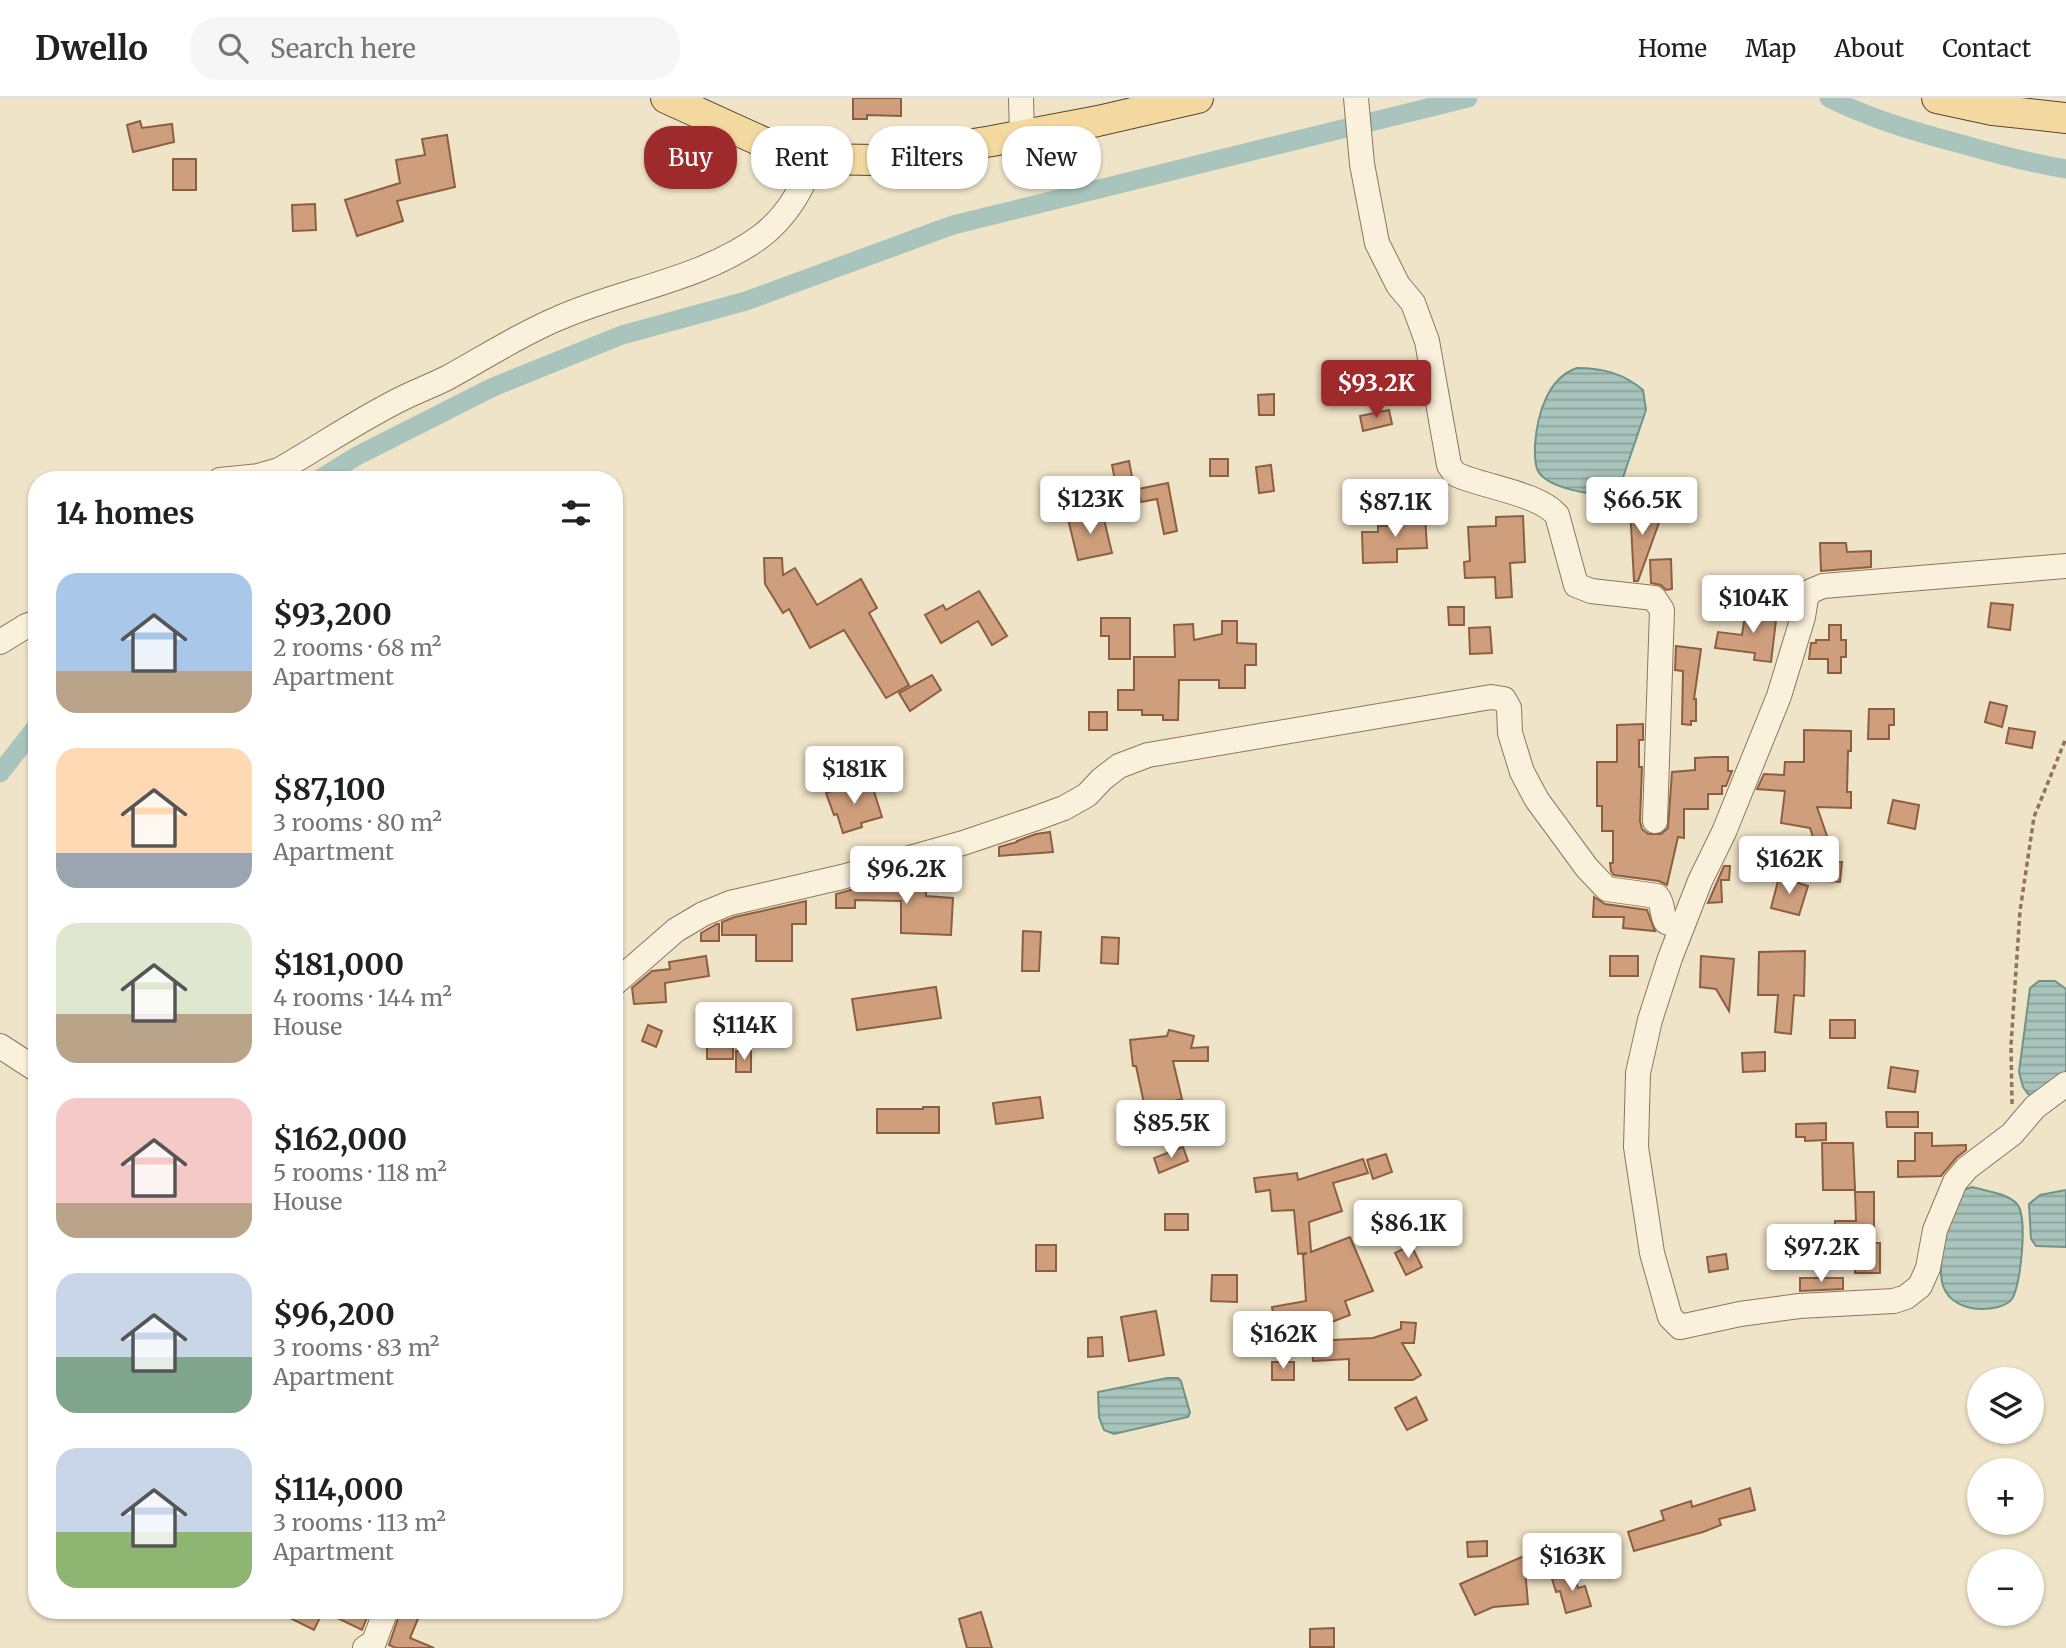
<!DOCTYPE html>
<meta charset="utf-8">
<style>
:root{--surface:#fff;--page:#f6f6f6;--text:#202124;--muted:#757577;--line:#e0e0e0;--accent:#9e2a2b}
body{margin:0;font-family:Merriweather,serif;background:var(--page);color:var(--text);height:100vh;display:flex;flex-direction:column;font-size:26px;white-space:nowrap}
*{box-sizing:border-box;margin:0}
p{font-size:23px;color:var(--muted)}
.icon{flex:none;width:38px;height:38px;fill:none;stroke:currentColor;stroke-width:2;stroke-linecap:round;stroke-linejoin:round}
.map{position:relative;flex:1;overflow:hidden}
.details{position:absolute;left:28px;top:373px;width:595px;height:1148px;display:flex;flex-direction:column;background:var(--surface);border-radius:28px;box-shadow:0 2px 5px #0004}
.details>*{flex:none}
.guide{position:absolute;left:644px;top:28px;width:665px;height:63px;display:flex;gap:14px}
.fabs{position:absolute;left:1967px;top:1269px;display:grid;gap:14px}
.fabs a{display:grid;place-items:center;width:77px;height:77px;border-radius:50%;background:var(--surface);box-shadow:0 2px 5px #0004;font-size:35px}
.price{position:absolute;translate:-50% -60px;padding:0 16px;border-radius:7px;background:#fff;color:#222;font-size:23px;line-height:46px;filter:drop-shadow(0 2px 4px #0008)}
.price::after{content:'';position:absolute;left:50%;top:42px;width:21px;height:16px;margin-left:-10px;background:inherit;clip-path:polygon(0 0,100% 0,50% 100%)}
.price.selected{background:var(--accent);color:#fff}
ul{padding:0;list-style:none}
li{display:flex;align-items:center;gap:21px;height:175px;padding:0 28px}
li span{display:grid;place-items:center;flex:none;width:196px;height:140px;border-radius:21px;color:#555}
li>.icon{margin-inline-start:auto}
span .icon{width:84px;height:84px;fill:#fffc;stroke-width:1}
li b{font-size:30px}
h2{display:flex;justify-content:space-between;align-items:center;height:84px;padding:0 28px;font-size:30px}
.chip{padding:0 24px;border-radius:28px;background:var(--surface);box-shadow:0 2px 5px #0004;font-size:24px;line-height:63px}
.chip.selected{background:var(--accent);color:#fff}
header{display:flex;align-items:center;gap:42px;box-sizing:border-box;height:98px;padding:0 35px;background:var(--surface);border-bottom:2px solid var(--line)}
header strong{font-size:33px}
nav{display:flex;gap:38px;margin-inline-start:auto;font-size:24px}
.search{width:490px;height:63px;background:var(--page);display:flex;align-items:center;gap:18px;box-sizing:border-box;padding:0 24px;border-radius:28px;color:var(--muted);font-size:26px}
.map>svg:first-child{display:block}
.water{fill:url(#water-rules);stroke:#6f938a;stroke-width:2}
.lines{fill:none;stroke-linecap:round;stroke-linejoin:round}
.canal{stroke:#a9c4bc;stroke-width:19}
.building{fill:#cf9f7d;stroke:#8d5f41;stroke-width:2}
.minor-casing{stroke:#8d765c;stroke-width:26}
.major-casing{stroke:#5b4430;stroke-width:32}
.path{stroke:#8d765c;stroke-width:3.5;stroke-dasharray:5 3.5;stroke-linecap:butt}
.minor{stroke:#faf1dc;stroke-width:24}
.major{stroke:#f3d9a0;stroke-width:30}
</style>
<header>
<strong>Dwello</strong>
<div class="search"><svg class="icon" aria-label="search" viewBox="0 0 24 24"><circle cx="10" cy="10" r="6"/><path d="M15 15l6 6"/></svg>Search here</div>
<nav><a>Home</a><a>Map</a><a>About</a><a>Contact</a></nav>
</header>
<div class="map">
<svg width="2066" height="1550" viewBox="0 0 2066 1550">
<defs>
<pattern id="water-rules" width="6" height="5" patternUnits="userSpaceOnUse" patternTransform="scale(1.75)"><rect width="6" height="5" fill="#a9c4bc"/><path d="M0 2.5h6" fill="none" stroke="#8ba098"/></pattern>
</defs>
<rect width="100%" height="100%" fill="#f0e4c8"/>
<g class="water">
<path d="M1577,270c25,0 46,5 66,22l3,20 -27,79 -5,6c-18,1 -66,-6 -76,-24 -4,-8 -3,-17 -3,-26 2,-29 12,-67 42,-77z"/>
<polygon points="2039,883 2055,883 2066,891 2066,977 2034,998 2028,996 2023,989 2019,974 2030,890"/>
<path d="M1972,1089c14,4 35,6 45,17 11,12 4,81 -5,95 -6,8 -21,10 -30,10 -15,0 -33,-6 -39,-23 -7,-23 6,-72 14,-94z"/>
<polygon points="2066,1092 2066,1149 2036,1148 2031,1141 2029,1106 2040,1097"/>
<polygon points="1167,1280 1178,1280 1181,1283 1190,1315 1188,1319 1114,1336 1104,1332 1099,1319 1098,1294"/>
</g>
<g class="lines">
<g class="canal">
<path d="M1829,0c42,21 87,34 132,46 35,10 69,19 105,25"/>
<polyline points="318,382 355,359 491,290 622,237 746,203 953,127 1468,0"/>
<polyline points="0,675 37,628"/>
</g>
</g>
<g class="building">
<polygon points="853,0 901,0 901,18 867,17 867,21 853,21"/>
<polygon points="140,23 142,30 172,26 174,44 133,54 127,27"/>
<polygon points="447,37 455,89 397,103 403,123 357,138 345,102 400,85 396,62 425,57 422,41"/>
<rect x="173" y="61" width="23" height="31"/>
<polygon points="315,106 316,132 293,133 292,107"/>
<polygon points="1274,296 1274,317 1259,317 1258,297"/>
<polygon points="1389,312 1392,326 1363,333 1360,318"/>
<rect x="1210" y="361" width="18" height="17"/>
<polygon points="1129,363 1134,389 1117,393 1112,367"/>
<polygon points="1271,367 1274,393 1259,395 1256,369"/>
<polygon points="1168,385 1177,433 1164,436 1157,401 1141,404 1138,391"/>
<polygon points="1630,408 1661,419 1638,483 1634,483"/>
<polygon points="1102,413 1112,455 1078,462 1068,421"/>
<polygon points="1425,416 1427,450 1397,451 1397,464 1363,465 1362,434 1378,434 1378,428 1396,428 1396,417"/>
<polygon points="1523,418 1525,464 1510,465 1512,499 1496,500 1495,479 1465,480 1464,464 1470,463 1468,429 1496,428 1496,419"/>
<polygon points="1820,445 1846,445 1847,454 1871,453 1871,469 1821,473"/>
<polygon points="764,460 782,460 783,477 795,470 817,507 861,481 877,510 869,515 909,587 886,600 844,532 810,550 789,511 783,515 765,486"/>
<polygon points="1671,461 1672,491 1666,492 1661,487 1651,485 1650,462"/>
<polygon points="1784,479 1799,484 1791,497 1788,516 1772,510"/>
<polygon points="979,493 1007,538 992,547 978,523 941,545 925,517 943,507 946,512"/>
<polygon points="1991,505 2013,507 2010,532 1988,529"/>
<polygon points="1448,509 1464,509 1464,527 1449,527"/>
<polygon points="1746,510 1777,514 1771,564 1754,562 1755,555 1715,550 1718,534 1742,537"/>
<polygon points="1101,520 1130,520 1130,561 1109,561 1109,538 1101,538"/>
<polygon points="1222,523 1237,523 1237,545 1256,546 1256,567 1245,567 1245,590 1219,590 1219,582 1179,582 1178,622 1163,622 1163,617 1142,617 1142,612 1118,612 1118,592 1134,592 1134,559 1175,559 1174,527 1193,526 1194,542 1222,536"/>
<polygon points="1829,527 1841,527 1841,542 1846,542 1846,559 1841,559 1841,575 1828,575 1828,561 1809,561 1811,545 1816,545 1816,542 1829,542"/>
<polygon points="1490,529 1492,555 1470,556 1469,530"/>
<polygon points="1676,548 1701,551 1694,601 1696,601 1696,623 1691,623 1691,627 1682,626 1683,573 1675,572"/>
<polygon points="932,577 941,592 910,613 899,595"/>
<polygon points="1990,604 2007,608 2002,629 1985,624"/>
<polygon points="1869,611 1894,611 1894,627 1889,627 1889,641 1868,641"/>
<rect x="1089" y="614" width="18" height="18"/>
<polygon points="1643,626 1643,642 1639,642 1639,669 1642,669 1640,723 1642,731 1648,736 1661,736 1668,730 1672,674 1695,672 1695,660 1713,659 1728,659 1728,673 1732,673 1726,688 1722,688 1722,696 1708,696 1708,711 1684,711 1684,740 1678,739 1667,787 1659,783 1614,777 1611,773 1610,765 1613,765 1613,733 1602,733 1602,708 1597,708 1597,664 1617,664 1617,627"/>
<polygon points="2009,630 2035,634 2032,650 2006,645"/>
<polygon points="1804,632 1851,633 1851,653 1848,653 1847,694 1851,694 1851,710 1817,709 1836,764 1842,764 1840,784 1812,782 1814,762 1821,763 1810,730 1781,725 1785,693 1757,691 1764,676 1784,677 1785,664 1804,664"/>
<polygon points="871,684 882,719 861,725 862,729 843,735 837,716 834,717 826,695 850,687 851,690"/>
<polygon points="1893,702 1919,707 1915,731 1888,725"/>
<polygon points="1050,734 1053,754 999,758 999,749 1017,744 1017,743 1036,736"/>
<polygon points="1724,768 1730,768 1729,782 1721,782 1722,804 1708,805"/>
<polygon points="898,779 898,788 926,789 926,798 953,800 951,837 901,835 901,803 855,802 855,810 836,810 836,796"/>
<polygon points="1779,779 1808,788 1799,817 1771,810"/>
<polygon points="1594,799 1605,806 1647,812 1655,833 1623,830 1624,819 1593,819"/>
<polygon points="806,803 806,826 792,826 792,863 756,863 756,837 722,837 722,824 735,819"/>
<polygon points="717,826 719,826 719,843 701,843 701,835"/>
<polygon points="1023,833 1041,834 1039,873 1022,873"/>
<polygon points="1102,839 1119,840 1118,866 1101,865"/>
<polygon points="1805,853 1804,898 1794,897 1791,936 1775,934 1778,897 1758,897 1759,854"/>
<polygon points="706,858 709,878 665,885 666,904 634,906 632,890 652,873 670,871 669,864"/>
<rect x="1610" y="858" width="28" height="20"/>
<polygon points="1701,858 1734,861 1729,913 1716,891 1700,889"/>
<polygon points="936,889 941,920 857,932 852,901"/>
<rect x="1830" y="922" width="25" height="18"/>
<polygon points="648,927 662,933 656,949 642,943"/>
<polygon points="1169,932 1194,938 1191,950 1208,949 1208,963 1173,963 1182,1001 1145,1010 1136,968 1133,968 1130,942 1167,938"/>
<rect x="707" y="943" width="26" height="18"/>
<rect x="736" y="953" width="15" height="21"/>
<polygon points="1765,954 1765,973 1743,974 1742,955"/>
<polygon points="1891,969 1918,973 1915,994 1888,990"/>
<polygon points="1040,999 1043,1020 996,1026 993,1005"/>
<polygon points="923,1009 939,1009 939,1035 877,1035 877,1011 923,1011"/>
<polygon points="1886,1014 1918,1014 1918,1029 1887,1029"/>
<polygon points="1826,1025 1826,1042 1805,1043 1805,1039 1796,1039 1796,1026"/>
<polygon points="1915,1035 1932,1035 1932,1048 1966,1047 1966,1052 1956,1060 1941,1078 1898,1079 1898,1063 1915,1063"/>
<polygon points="1822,1045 1853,1045 1855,1092 1823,1092"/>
<polygon points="1183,1049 1188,1063 1159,1075 1154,1060"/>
<polygon points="1386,1056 1392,1074 1373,1081 1367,1062"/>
<polygon points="1363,1061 1368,1075 1333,1085 1342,1113 1309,1124 1311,1154 1350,1139 1373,1193 1345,1203 1350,1217 1311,1232 1311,1230 1286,1234 1284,1221 1274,1222 1272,1209 1306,1203 1303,1157 1307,1155 1298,1156 1294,1112 1272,1113 1270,1092 1256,1094 1254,1080 1297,1075 1298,1082"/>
<polygon points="1855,1094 1874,1094 1874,1145 1880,1145 1880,1175 1855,1175 1855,1148 1835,1149 1835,1123 1856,1123"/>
<rect x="1165" y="1116" width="23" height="16"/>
<rect x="1036" y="1147" width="20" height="26"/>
<polygon points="1411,1147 1422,1169 1406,1177 1395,1155"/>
<polygon points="1726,1156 1728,1171 1709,1174 1707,1159"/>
<polygon points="1212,1177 1237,1177 1237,1204 1211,1203"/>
<polygon points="1800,1180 1843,1180 1843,1191 1800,1193"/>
<polygon points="1156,1213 1164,1257 1129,1263 1121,1219"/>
<polygon points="1401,1224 1416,1225 1414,1245 1402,1245 1421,1277 1413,1282 1349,1282 1349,1261 1313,1263 1312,1243 1373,1240 1401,1231"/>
<polygon points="1102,1239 1103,1258 1088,1259 1088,1240"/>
<rect x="1272" y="1264" width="22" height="18"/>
<polygon points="1416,1299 1427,1322 1407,1332 1395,1310"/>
<polygon points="1750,1390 1755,1412 1719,1421 1721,1427 1703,1434 1634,1453 1628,1434 1664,1422 1661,1413 1691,1403 1692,1409"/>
<polygon points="1487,1443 1487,1458 1468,1459 1467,1444"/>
<polygon points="1524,1458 1528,1506 1493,1509 1475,1517 1460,1486"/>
<polygon points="1573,1475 1578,1490 1585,1488 1591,1508 1566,1515 1560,1493 1556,1494 1552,1481"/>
<polygon points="274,1512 370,1512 362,1532 323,1513 314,1532"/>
<polygon points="401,1512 411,1512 420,1516 410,1540 434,1550 396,1550 389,1547"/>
<polygon points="981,1514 992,1550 967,1550 959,1521"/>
<polygon points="1334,1530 1334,1549 1310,1549 1310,1531"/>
</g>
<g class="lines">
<g class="minor-casing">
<g id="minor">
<polyline points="1021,0 1022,38"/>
<path d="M1356,0l6,66 15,79 21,42 15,18 14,38 22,124 6,9c28,13 83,19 102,41l19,70 15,6 63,7 8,12 -7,211"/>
<path d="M220,382l38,-4 21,-6c42,-24 81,-51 124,-72 14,-7 30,-13 44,-20 37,-20 73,-44 112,-60 66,-29 142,-38 201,-81 27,-20 42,-48 54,-78"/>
<polyline points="2066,468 1823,488 1811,493 1806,500 1803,519 1779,598 1724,734 1700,783 1670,860 1650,922 1638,975 1636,1049 1652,1155 1670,1219 1680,1229 1740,1216 1799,1208 1894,1203 1906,1199 1920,1188 1928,1170 1935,1132 1955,1084 1967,1070 2012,1036 2035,1009 2066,986"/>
<polyline points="0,544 26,528 37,524"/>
<path d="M614,886l62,-54 27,-16 27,-11 112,-26 121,-34 71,-24 30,-11 23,-13 15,-16 17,-13 29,-11 343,-58 13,2 5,9 1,25 12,39 15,28 50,68 20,21 50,7c7,8 4,18 9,26l16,5"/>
<polyline points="0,948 37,972"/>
<polyline points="365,1550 374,1544 386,1512"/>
</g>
</g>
<g class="major-casing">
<g id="major">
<polyline points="666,0 787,55 814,61 876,62 992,43 1098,23 1198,0"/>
<polyline points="1937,0 1993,12 2066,20"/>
</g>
</g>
<polyline class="path" points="2012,1006 2011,947 2020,813 2034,719 2066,640"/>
<use href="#minor" class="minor"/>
<use href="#major" class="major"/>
</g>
</svg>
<div class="fabs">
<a><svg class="icon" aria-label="layers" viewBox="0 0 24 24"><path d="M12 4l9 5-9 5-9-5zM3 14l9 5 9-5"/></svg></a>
<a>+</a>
<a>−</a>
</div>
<b class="price selected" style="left:1376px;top:322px">$93.2K</b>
<b class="price" style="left:1090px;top:438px">$123K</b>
<b class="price" style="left:1642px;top:439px">$66.5K</b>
<b class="price" style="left:1395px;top:441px">$87.1K</b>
<b class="price" style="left:1753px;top:537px">$104K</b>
<b class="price" style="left:854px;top:708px">$181K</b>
<b class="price" style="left:1789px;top:798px">$162K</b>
<b class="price" style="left:906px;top:808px">$96.2K</b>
<b class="price" style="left:744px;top:964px">$114K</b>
<b class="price" style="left:1171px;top:1062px">$85.5K</b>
<b class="price" style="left:1408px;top:1162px">$86.1K</b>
<b class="price" style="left:1821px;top:1186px">$97.2K</b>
<b class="price" style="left:1283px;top:1273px">$162K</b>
<b class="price" style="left:1572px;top:1495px">$163K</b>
<div class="guide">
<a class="chip selected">Buy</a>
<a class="chip">Rent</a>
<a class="chip">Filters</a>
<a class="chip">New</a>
</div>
<section class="details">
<h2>14 homes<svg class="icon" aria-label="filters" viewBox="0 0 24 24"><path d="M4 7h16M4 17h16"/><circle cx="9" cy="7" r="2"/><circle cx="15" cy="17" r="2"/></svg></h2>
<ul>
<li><span style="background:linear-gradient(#a9c7e8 70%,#b9a48a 0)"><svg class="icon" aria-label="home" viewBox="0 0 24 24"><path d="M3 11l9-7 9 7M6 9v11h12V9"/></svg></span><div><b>$93,200</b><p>2 rooms · 68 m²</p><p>Apartment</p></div></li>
<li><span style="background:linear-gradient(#ffd9b3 75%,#9aa5b1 0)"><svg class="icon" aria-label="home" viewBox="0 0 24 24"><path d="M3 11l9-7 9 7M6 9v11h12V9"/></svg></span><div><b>$87,100</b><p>3 rooms · 80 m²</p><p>Apartment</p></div></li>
<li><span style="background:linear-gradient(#dfe7d0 65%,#b9a48a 0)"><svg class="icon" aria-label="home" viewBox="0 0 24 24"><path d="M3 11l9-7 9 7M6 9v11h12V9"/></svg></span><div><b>$181,000</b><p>4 rooms · 144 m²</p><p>House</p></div></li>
<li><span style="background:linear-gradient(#f6c9c9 75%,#b9a48a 0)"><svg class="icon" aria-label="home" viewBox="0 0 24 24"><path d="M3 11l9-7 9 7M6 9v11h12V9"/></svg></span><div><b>$162,000</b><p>5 rooms · 118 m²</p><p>House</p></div></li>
<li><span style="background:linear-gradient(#c9d6e8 60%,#7fa58c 0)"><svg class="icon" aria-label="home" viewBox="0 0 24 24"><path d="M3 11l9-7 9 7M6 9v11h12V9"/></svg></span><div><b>$96,200</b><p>3 rooms · 83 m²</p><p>Apartment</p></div></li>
<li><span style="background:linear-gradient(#c9d6e8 60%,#8fb573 0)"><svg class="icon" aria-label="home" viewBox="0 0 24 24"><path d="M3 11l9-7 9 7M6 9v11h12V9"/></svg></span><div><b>$114,000</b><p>3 rooms · 113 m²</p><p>Apartment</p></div></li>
</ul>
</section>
</div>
